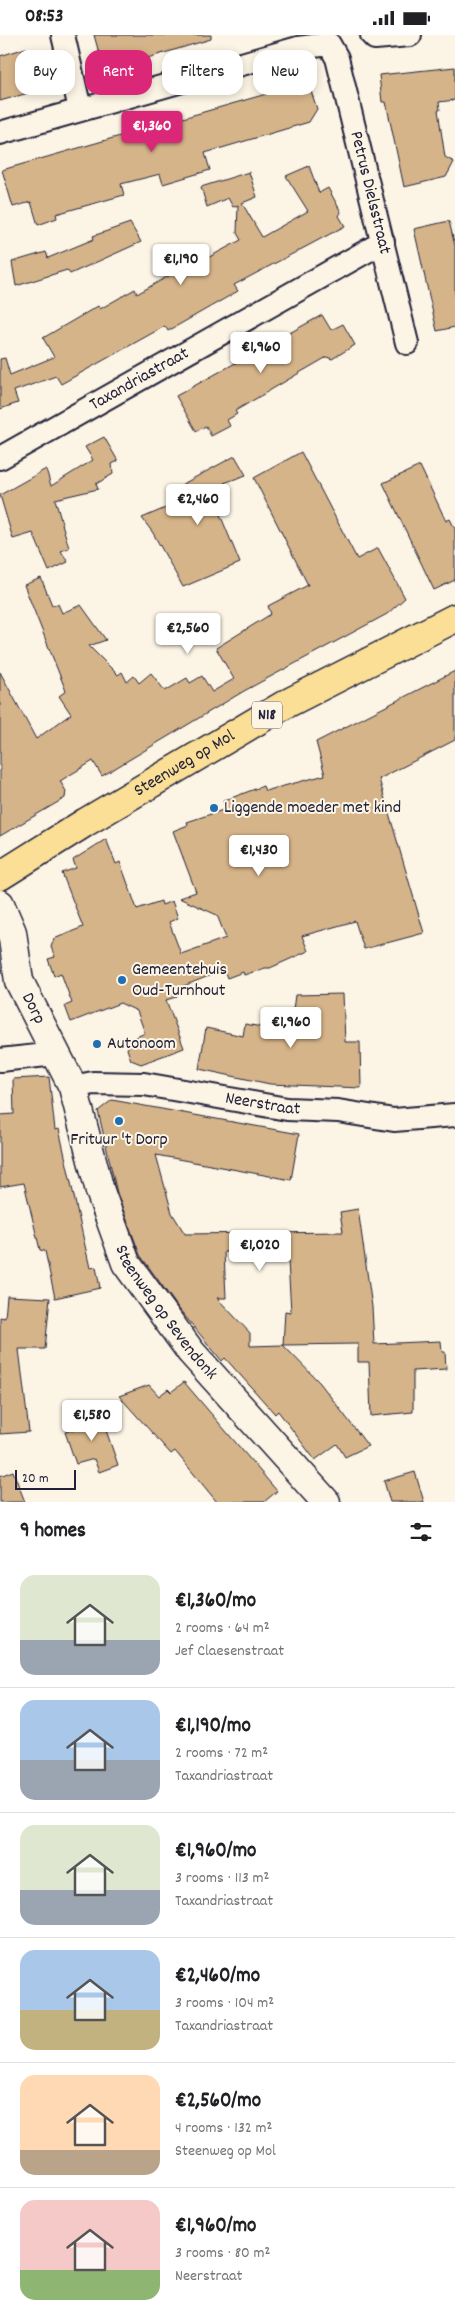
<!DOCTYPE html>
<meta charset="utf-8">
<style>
:root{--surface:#fff;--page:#f6f6f6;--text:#202124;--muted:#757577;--line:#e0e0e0;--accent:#db2777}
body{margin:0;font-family:Dekko,sans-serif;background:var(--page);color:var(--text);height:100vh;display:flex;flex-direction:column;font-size:19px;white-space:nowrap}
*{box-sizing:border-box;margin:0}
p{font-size:16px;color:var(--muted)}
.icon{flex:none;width:28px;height:28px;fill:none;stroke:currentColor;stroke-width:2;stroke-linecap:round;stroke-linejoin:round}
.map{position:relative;height:1467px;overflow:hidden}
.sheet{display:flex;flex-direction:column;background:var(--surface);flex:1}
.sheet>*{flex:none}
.top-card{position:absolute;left:15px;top:15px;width:425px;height:45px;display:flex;gap:10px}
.scale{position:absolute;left:15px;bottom:12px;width:61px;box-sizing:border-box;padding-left:5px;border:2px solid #22223b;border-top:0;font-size:14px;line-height:18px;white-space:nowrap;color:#22223b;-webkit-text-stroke:4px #fcf5e5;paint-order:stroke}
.price{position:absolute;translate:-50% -42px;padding:0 11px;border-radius:5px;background:#fff;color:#222;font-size:16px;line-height:32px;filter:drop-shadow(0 1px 2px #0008)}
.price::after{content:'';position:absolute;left:50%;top:30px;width:15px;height:11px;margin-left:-8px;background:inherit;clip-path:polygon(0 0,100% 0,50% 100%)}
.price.active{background:var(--accent);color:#fff}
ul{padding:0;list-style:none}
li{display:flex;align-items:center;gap:15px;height:125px;padding:0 20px}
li+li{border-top:1px solid var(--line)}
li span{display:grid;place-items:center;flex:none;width:140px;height:100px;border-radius:15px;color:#555}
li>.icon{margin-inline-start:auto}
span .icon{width:60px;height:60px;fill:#fffc;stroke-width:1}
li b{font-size:21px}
h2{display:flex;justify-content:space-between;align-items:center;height:60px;padding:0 20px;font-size:21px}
.chip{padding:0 18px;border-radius:15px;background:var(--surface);box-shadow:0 2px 8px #0003;font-size:18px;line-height:45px}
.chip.active{background:var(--accent);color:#fff}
.status{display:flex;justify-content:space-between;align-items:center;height:35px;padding:0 25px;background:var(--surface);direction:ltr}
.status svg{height:14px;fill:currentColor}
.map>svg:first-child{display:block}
.building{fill:#d6b489;stroke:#22223b}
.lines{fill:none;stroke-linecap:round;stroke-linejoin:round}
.minor-casing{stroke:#22223b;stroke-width:26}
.tertiary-casing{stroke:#22223b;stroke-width:31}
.primary-casing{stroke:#22223b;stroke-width:31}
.minor{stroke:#fcf5e5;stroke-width:22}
.tertiary{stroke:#fcf5e5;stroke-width:28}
.primary{stroke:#fbdf96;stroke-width:28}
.poi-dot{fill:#1f6fb2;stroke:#fcf5e5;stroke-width:2}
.labels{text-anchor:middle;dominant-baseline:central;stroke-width:4;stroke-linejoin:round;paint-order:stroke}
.shield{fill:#fcf5e5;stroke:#63616e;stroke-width:1}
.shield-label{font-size:16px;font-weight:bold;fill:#22223b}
.street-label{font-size:18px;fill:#22223b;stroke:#fcf5e5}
.poi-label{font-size:18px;fill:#22223b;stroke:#fcf5e5;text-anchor:start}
</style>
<div class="status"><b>08:53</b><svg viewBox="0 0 49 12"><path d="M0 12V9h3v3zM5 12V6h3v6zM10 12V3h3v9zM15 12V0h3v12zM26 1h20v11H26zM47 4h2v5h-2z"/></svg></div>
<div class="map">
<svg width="455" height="1467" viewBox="0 0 455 1467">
<rect width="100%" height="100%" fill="#fcf5e5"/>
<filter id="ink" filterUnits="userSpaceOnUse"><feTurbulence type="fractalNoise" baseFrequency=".02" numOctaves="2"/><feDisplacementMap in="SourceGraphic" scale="10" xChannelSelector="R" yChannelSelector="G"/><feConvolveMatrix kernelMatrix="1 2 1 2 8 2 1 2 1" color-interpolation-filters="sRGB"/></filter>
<g filter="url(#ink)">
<g class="building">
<polygon points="94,0 211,0 211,4 104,36"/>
<polygon points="26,13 39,55 0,66 0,21"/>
<polygon points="455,32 455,65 439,67 440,75 438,75 445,122 454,127 446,142 404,152 386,67 382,67 379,40"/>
<polygon points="308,47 317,74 309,87 205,118 210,135 163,149 160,139 121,149 124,160 56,179 57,183 38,190 31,167 13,172 2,135"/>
<polygon points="309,131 319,158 328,153 341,177 339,181 345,191 234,250 238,256 168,296 165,291 61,349 56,341 14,356 18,368 0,374 0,324 5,323 10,340 54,322 43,303 98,271 100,274 135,254 137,259 179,235 199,225 200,227 241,205 237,198 238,170 233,172 228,163 207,172 201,152 249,137 257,162 242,168 262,202 308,176 286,141"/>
<polygon points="449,186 455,211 455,292 437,296 414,194"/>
<polygon points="130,188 141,207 70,239 67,235 16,251 12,227 46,217 48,223 94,204 93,201"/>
<polygon points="322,280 331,295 343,289 355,310 332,324 327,322 301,337 235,376 237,379 227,385 230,391 211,401 206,391 196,396 176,361"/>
<polygon points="104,402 118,426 112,429 113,439 96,449 98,454 55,464 69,513 61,516 68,527 49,536 33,498 13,504 0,460 46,434 51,451 93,425 85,412"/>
<polygon points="301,417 357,524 378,513 405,563 387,579 244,656 102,741 93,726 60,746 66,756 65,763 0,801 0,637 36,704 71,679 59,661 66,656 24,550 41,543 52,570 58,569 62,578 81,570 106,605 89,611 118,640 122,637 127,647 134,641 139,648 151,638 165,656 187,643 190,648 202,641 212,657 234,644 216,613 271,579 268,571 308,550 254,443"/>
<polygon points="235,421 246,440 224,448 230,466 217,472 240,528 183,552 153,498 142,483 189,463 181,450"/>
<polygon points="420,431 446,486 450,484 455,494 455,545 434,555 383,448"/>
<polygon points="455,636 455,705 379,744 424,898 364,914 355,886 302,901 308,916 270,933 265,933 244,940 243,937 227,943 224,935 181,952 176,962 166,965 184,1013 141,1029 131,1025 127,1014 132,1004 145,998 137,976 120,968 71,987 65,971 72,968 61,938 54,941 48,924 55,922 51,912 54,904 83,892 62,838 76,833 73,825 106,804 116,829 120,827 137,874 161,866 162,870 172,866 178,883 169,887 181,919 226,903 217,880 179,863 196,857 173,796 188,790 187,787 226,774 223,766 263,751 265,756 325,740 316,707"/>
<polygon points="343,959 345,1007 360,1007 361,1053 270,1049 199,1034 206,993 243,1001 245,989 290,997 295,960"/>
<polygon points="49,1042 55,1095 59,1094 90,1233 96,1232 100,1253 55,1263 45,1216 40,1215 24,1148 0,1152 0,1080 14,1079 13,1044"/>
<polygon points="112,1065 299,1099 291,1145 156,1120 172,1178 185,1199 343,1197 340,1177 358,1174 372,1272 374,1309 441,1306 442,1317 445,1317 446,1334 413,1336 413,1377 371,1381 369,1327 358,1327 358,1309 283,1310 285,1276 291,1277 288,1226 272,1227 271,1216 224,1217 226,1263 217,1263 250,1298 250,1311 283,1310 320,1348 368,1411 345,1422 337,1409 315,1425 278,1376 275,1379 225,1323 222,1326 179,1274 140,1220 117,1158 98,1076"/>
<polygon points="7,1261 50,1263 45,1314 19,1314 29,1397 0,1399 0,1282 5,1283"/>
<polygon points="184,1347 277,1456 264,1467 217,1467 175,1416 171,1419 119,1361 149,1350 159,1361 168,1354 171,1357"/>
<polygon points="99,1375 118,1430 99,1437 94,1424 76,1429 65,1397 83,1391 80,1381"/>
<polygon points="13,1436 25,1467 0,1467 0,1441"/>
<polygon points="415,1437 424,1467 390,1467 384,1446"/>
</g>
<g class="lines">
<g class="minor-casing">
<g id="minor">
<polyline points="63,0 80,74"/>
<polyline points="372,0 375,3 410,0"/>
<path id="s1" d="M0,98l298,-85 31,-4 8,14 70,285"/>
<path id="s2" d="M0,423l383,-216"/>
<polyline points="0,1025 56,1019"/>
<path id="s3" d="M73,1052l20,-4 51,1 143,25 51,2 56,9 61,-5"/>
</g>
</g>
<g class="tertiary-casing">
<g id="tertiary">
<path id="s4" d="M0,869l12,28 7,49 54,106 27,104 26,72 65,89 135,150"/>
</g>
</g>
<g class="primary-casing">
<g id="primary">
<path id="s5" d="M0,841l86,-54 198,-117 171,-87"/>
</g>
</g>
<use href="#minor" class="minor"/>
<use href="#tertiary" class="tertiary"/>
<use href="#primary" class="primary"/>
</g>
</g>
<g class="poi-dot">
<circle cx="214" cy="773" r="5"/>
<circle cx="122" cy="945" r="5"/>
<circle cx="97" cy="1009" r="5"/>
<circle cx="119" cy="1086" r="5"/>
</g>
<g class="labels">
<rect class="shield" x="252" y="666.5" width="30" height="27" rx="4"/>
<g class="shield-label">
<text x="267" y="680">N18</text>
</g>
<g class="street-label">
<text stroke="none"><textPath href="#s1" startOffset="496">Petrus Dielsstraat</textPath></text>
<text stroke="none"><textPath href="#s2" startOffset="160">Taxandriastraat</textPath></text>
<text stroke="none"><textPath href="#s5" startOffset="216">Steenweg op Mol</textPath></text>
<text stroke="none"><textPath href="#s4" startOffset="111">Dorp</textPath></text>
<text stroke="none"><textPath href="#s3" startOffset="192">Neerstraat</textPath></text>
<text stroke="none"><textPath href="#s4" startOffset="446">Steenweg op Sevendonk</textPath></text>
</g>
<g class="poi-label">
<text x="224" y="773">Liggende moeder met kind</text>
<text x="132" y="935">Gemeentehuis<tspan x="132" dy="21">Oud-Turnhout</tspan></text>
<text x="107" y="1009">Autonoom</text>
<text x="119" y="1105" text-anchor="middle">Frituur 't Dorp</text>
</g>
</g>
</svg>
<div class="scale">20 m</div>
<b class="price active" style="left:152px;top:118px">€1,360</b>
<b class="price" style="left:181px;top:251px">€1,190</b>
<b class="price" style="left:261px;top:339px">€1,960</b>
<b class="price" style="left:198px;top:491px">€2,460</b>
<b class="price" style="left:188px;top:620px">€2,560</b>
<b class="price" style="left:259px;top:842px">€1,430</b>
<b class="price" style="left:291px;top:1014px">€1,960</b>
<b class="price" style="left:260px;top:1237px">€1,020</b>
<b class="price" style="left:92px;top:1407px">€1,580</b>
<div class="top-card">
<a class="chip">Buy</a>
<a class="chip active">Rent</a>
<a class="chip">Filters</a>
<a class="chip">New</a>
</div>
</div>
<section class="sheet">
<h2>9 homes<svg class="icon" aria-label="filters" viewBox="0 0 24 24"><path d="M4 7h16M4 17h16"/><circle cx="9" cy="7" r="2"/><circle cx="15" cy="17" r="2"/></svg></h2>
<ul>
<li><span style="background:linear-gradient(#dfe7d0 65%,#9aa5b1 0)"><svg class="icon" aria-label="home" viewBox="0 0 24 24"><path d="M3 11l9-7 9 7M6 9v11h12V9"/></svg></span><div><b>€1,360/mo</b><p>2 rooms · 64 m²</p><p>Jef Claesenstraat</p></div></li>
<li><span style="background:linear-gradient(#a9c7e8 60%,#9aa5b1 0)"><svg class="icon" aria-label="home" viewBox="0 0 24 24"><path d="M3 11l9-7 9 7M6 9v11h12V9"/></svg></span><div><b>€1,190/mo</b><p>2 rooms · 72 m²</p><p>Taxandriastraat</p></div></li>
<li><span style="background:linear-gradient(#dfe7d0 65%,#9aa5b1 0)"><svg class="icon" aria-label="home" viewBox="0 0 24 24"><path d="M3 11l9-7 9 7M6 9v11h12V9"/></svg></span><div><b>€1,960/mo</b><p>3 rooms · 113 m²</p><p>Taxandriastraat</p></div></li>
<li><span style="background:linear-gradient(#a9c7e8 60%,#c2b280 0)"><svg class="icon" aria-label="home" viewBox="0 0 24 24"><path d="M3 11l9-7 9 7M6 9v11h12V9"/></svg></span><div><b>€2,460/mo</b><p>3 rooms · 104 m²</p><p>Taxandriastraat</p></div></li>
<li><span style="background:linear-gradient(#ffd9b3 75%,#b9a48a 0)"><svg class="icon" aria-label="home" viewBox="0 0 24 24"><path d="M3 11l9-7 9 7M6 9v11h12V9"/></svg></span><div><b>€2,560/mo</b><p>4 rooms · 132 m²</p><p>Steenweg op Mol</p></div></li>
<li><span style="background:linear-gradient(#f6c9c9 70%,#8fb573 0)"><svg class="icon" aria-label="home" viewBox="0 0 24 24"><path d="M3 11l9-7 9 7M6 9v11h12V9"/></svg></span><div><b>€1,960/mo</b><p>3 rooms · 80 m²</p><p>Neerstraat</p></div></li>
</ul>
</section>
